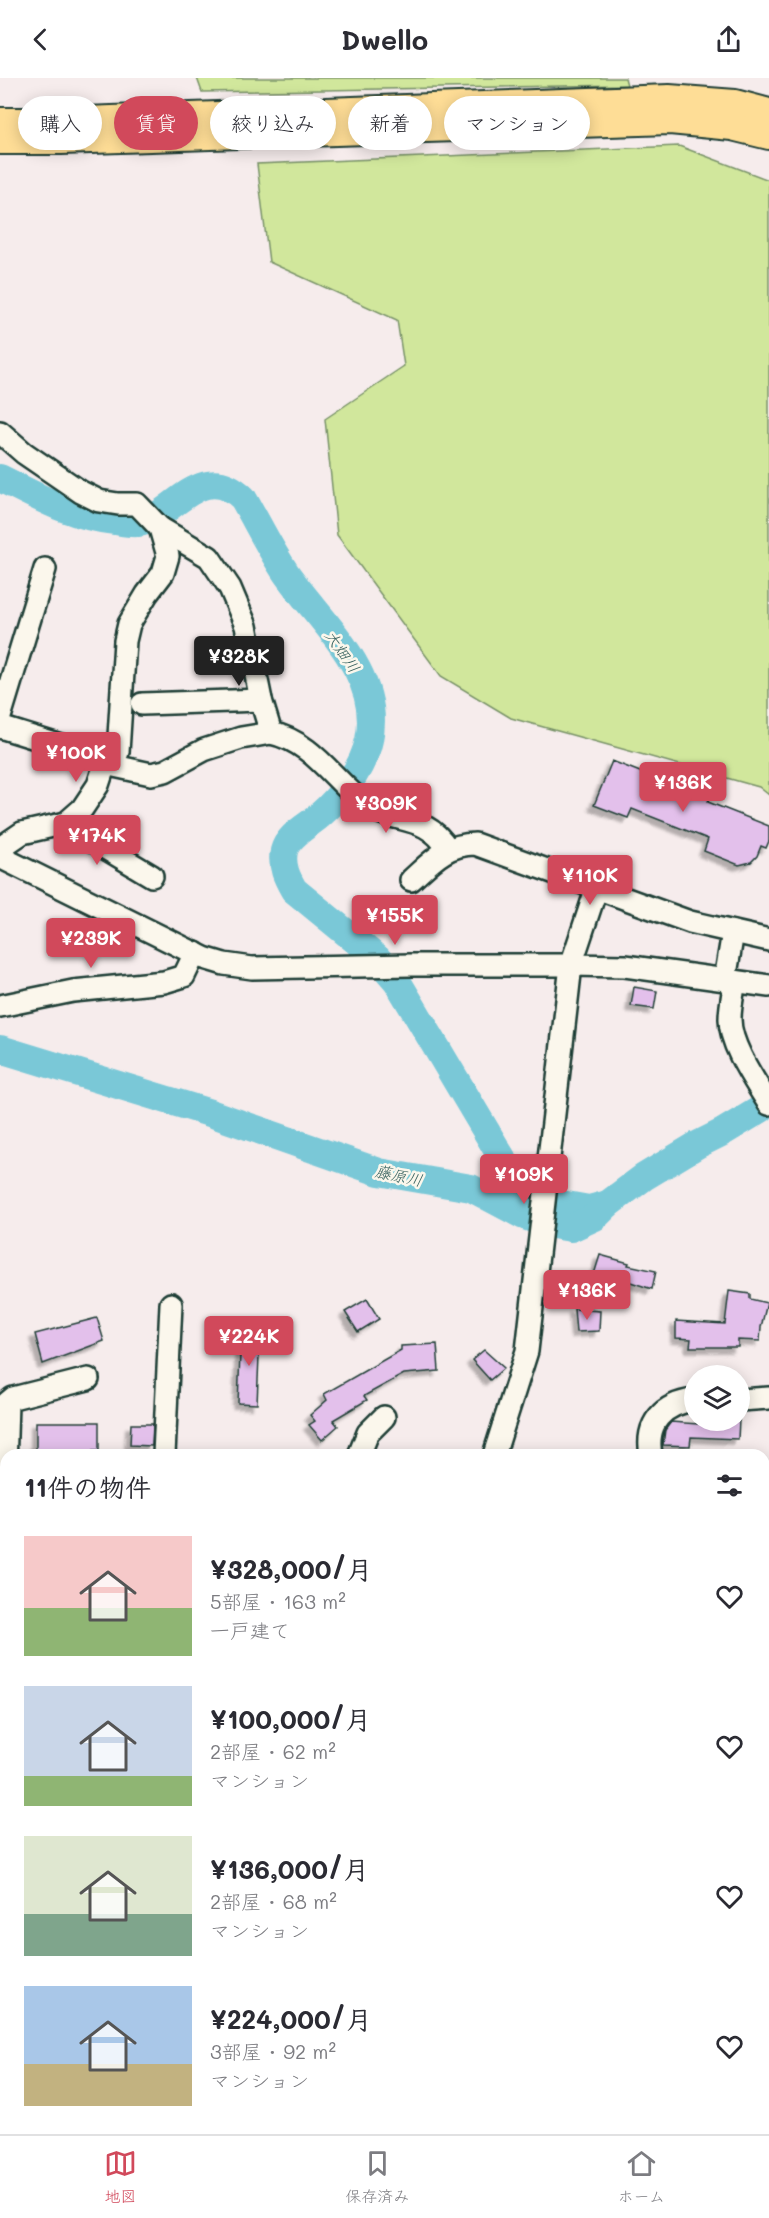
<!DOCTYPE html>
<html lang="ja">
<meta charset="utf-8">
<style>
:root{--surface:#fff;--page:#f7f7f7;--text:#2b2b33;--muted:#7c7c81;--line:#e1e1e2;--accent:#d1495b}
body{margin:0;font-family:Mali,"Klee One",sans-serif;background:var(--page);color:var(--text);height:100vh;display:flex;flex-direction:column;font-size:22px;white-space:nowrap}
*{box-sizing:border-box;margin:0}
p{font-size:20px;color:var(--muted)}
.icon{flex:none;width:33px;height:33px;fill:none;stroke:currentColor;stroke-width:2;stroke-linecap:round;stroke-linejoin:round}
.map{position:relative;flex:1;overflow:hidden}
.sheet{position:absolute;left:0px;top:1371px;width:770px;height:686px;display:flex;flex-direction:column;background:var(--surface);border-radius:18px 18px 0 0;box-shadow:0 3px 15px #0003}
.sheet>*{flex:none}
.banner{position:absolute;left:18px;top:18px;width:734px;height:54px;display:flex;gap:12px}
.tools{position:absolute;left:684px;top:1287px;display:grid;gap:12px}
.tools a{display:grid;place-items:center;width:66px;height:66px;border-radius:50%;background:var(--surface);box-shadow:0 3px 15px #0003;font-size:30px}
.price{position:absolute;translate:-50% -51px;padding:0 14px;border-radius:6px;background:var(--accent);color:#fff;font-size:20px;line-height:39px;filter:drop-shadow(0 2px 3px #0008)}
.price::after{content:'';position:absolute;left:50%;top:36px;width:18px;height:14px;margin-left:-9px;background:inherit;clip-path:polygon(0 0,100% 0,50% 100%)}
.price.on{background:#222;color:#fff}
ul{padding:0;list-style:none}
li{display:flex;align-items:center;gap:18px;height:150px;padding:0 24px}
li span{display:grid;place-items:center;flex:none;width:168px;height:120px;border-radius:0px;color:#555}
li>.icon{margin-inline-start:auto}
span .icon{width:72px;height:72px;fill:#fffc;stroke-width:1}
li b{font-size:26px}
h2{display:flex;justify-content:space-between;align-items:center;height:72px;padding:0 24px;font-size:26px}
.chip{padding:0 21px;border-radius:27px;background:var(--surface);box-shadow:0 3px 15px #0003;font-size:21px;line-height:54px}
.chip.on{background:var(--accent);color:#fff}
header{display:flex;justify-content:space-between;align-items:center;height:78px;padding:0 24px;background:var(--surface);font-size:27px;font-weight:700}
.menu{display:flex;justify-content:space-around;align-items:center;height:84px;border-top:2px solid var(--line);background:var(--surface);font-size:16px;color:var(--muted)}
.menu a{display:grid;justify-items:center;gap:3px}
.menu .on{color:var(--accent)}
.map>svg:first-child{display:block}
.green{fill:#d1e79c;stroke:#789268;stroke-width:1.5}
.lines{fill:none;stroke-linecap:round;stroke-linejoin:round}
.river{stroke:#7ac8d7;stroke-width:28}
.building{fill:#e3c0eb;stroke:#1f3d34;stroke-width:1.5;filter:url(#shadow)}
.minor-casing{stroke:#1f3d34;stroke-width:26}
.major-casing{stroke:#1f3d34;stroke-width:30}
.minor{stroke:#fbf7ec;stroke-width:21}
.major{stroke:#fedd96;stroke-width:26}
.labels{text-anchor:middle;dominant-baseline:central;stroke-width:5;stroke-linejoin:round;paint-order:stroke}
.water-label{font-size:16px;font-style:italic;fill:#36605d;stroke:#fbf7ec}
</style>
<header><svg class="icon" aria-label="back" viewBox="0 0 24 24"><path d="M15 5l-7 7 7 7"/></svg>Dwello<svg class="icon" aria-label="share" viewBox="0 0 24 24"><path d="M12 15V3M7 8l5-5 5 5M5 13v7h14v-7"/></svg></header>
<div class="map">
<svg width="769" height="2056" viewBox="0 0 769 2056">
<defs>
<filter id="shadow"><feDropShadow dx="-5" dy="5" stdDeviation="1.5" flood-color="#0004"/></filter>
</defs>
<rect width="100%" height="100%" fill="#f6ecec"/>
<filter id="ink" filterUnits="userSpaceOnUse"><feTurbulence type="fractalNoise" baseFrequency=".0167" numOctaves="2"/><feDisplacementMap in="SourceGraphic" scale="12" xChannelSelector="R" yChannelSelector="G"/><feConvolveMatrix kernelMatrix="1 2 1 2 8 2 1 2 1" color-interpolation-filters="sRGB"/></filter>
<g filter="url(#ink)">
<g class="green">
<polygon points="197,0 625,0 627,7 202,14"/>
<polygon points="679,68 769,102 769,717 759,709 511,640 441,598 337,457 325,341 404,288 397,242 269,184 257,86"/>
<polygon points="769,1862 769,2056 611,2056 615,2050 764,2050 764,1869"/>
</g>
<g class="lines">
<g class="river">
<path d="M0,400c38,19 73,39 115,43 7,1 16,3 23,2 33,-3 63,-66 105,-25 14,24 27,51 43,75 34,49 97,100 83,167 -6,28 -29,58 -50,76 -11,10 -31,19 -35,35 -3,15 3,27 10,39l83,68 20,23 117,197 21,25 15,-1 39,7 19,-5"/>
<polyline points="0,971 210,1035 379,1094 471,1110 522,1137 547,1146 571,1150 595,1139 608,1126 644,1099 697,1067 723,1054 761,1031 769,1023"/>
</g>
</g>
<g class="building">
<polygon points="612,683 709,721 708,724 769,748 769,763 766,770 761,768 757,778 751,784 739,787 704,773 708,761 632,731 628,740 594,727"/>
<polygon points="634,909 657,913 654,931 631,928"/>
<polygon points="600,1177 629,1185 628,1187 656,1193 652,1211 606,1196 596,1225 586,1222"/>
<polygon points="729,1213 750,1216 750,1221 767,1225 761,1249 760,1263 738,1262 738,1269 690,1269 691,1261 676,1260 676,1243 725,1246"/>
<polygon points="367,1221 379,1241 358,1254 345,1234"/>
<polygon points="574,1231 600,1233 599,1253 576,1254"/>
<polygon points="97,1240 104,1263 43,1286 35,1256"/>
<polygon points="241,1252 260,1253 257,1326 238,1325"/>
<polygon points="437,1266 439,1293 404,1296 364,1318 367,1322 333,1342 338,1348 322,1362 309,1347 315,1343 310,1337 327,1322 324,1316 401,1272 401,1268"/>
<polygon points="484,1272 504,1290 490,1302 472,1282"/>
<polygon points="698,1342 739,1342 738,1361 691,1359 690,1368 663,1367 665,1352 671,1344 698,1346"/>
<rect x="36" y="1344" width="63" height="29"/>
<polygon points="131,1346 153,1346 152,1368 130,1367"/>
</g>
<g class="lines">
<g class="minor-casing">
<g id="minor">
<polyline points="0,354 24,375 81,414 99,423 118,426 137,426 160,450"/>
<polyline points="142,626 261,622"/>
<polyline points="0,639 45,491"/>
<polyline points="0,649 97,679 105,686 98,707 82,731 66,745 22,755 0,770"/>
<path d="M105,686l13,-12 7,-111 4,-17 18,-30 16,-21 5,-17 -8,-28 49,29 21,31 16,38 15,74 10,33c42,9 62,47 94,71 29,21 60,8 83,45"/>
<polyline points="105,686 151,696 165,693 204,672 241,660 271,655"/>
<polyline points="66,745 75,752 152,798"/>
<polyline points="0,779 204,880 224,886 252,890 411,887 571,887 625,888 769,908"/>
<path d="M411,802c20,-18 35,-36 64,-36l215,78 79,18"/>
<polyline points="725,902 733,854"/>
<path d="M735,903c-2,12 -5,26 -5,38 0,27 25,62 39,85"/>
<polyline points="0,928 73,913 164,904 184,898 195,875"/>
<polyline points="740,1322 769,1320"/>
<polyline points="164,1377 171,1226"/>
<polyline points="359,1377 368,1355 384,1339"/>
<polyline points="494,1377 527,1273 571,887 597,809"/>
<path d="M651,1377c-6,-32 12,-51 43,-55"/>
<polyline points="764,1422 769,1423 764,1543 769,1555"/>
<polyline points="4,1423 7,1325 13,1320 88,1301"/>
<polyline points="764,1599 769,1596"/>
<polyline points="0,1603 6,1606"/>
</g>
</g>
<g class="major-casing">
<g id="major">
<polyline points="0,43 59,43 669,20 735,25 769,34"/>
<polyline points="0,63 61,63 670,43 732,49 769,58"/>
</g>
</g>
<use href="#minor" class="minor"/>
<use href="#major" class="major"/>
</g>
</g>
<g class="labels">
<g class="water-label">
<text transform="translate(343 573) rotate(55)">大畑川</text>
<text transform="translate(399 1097) rotate(12)">藤原川</text>
</g>
</g>
</svg>
<div class="tools">
<a><svg class="icon" aria-label="layers" viewBox="0 0 24 24"><path d="M12 4l9 5-9 5-9-5zM3 14l9 5 9-5"/></svg></a>
</div>
<b class="price on" style="left:239px;top:609px">¥328K</b>
<b class="price" style="left:76px;top:705px">¥100K</b>
<b class="price" style="left:683px;top:735px">¥136K</b>
<b class="price" style="left:386px;top:756px">¥309K</b>
<b class="price" style="left:97px;top:788px">¥174K</b>
<b class="price" style="left:590px;top:828px">¥110K</b>
<b class="price" style="left:395px;top:868px">¥155K</b>
<b class="price" style="left:91px;top:891px">¥239K</b>
<b class="price" style="left:524px;top:1127px">¥109K</b>
<b class="price" style="left:587px;top:1243px">¥136K</b>
<b class="price" style="left:249px;top:1289px">¥224K</b>
<div class="banner">
<a class="chip">購入</a>
<a class="chip on">賃貸</a>
<a class="chip">絞り込み</a>
<a class="chip">新着</a>
<a class="chip">マンション</a>
</div>
<section class="sheet">
<h2>11件の物件<svg class="icon" aria-label="filters" viewBox="0 0 24 24"><path d="M4 7h16M4 17h16"/><circle cx="9" cy="7" r="2"/><circle cx="15" cy="17" r="2"/></svg></h2>
<ul>
<li><span style="background:linear-gradient(#f6c9c9 60%,#8fb573 0)"><svg class="icon" aria-label="home" viewBox="0 0 24 24"><path d="M3 11l9-7 9 7M6 9v11h12V9"/></svg></span><div><b>¥328,000/月</b><p>5部屋 · 163 m²</p><p>一戸建て</p></div><svg class="icon" aria-label="heart" viewBox="0 0 24 24"><path d="M12 20l-8-8c-3-5 5-10 8-4 3-6 11-1 8 4z"/></svg></li>
<li><span style="background:linear-gradient(#c9d6e8 75%,#8fb573 0)"><svg class="icon" aria-label="home" viewBox="0 0 24 24"><path d="M3 11l9-7 9 7M6 9v11h12V9"/></svg></span><div><b>¥100,000/月</b><p>2部屋 · 62 m²</p><p>マンション</p></div><svg class="icon" aria-label="heart" viewBox="0 0 24 24"><path d="M12 20l-8-8c-3-5 5-10 8-4 3-6 11-1 8 4z"/></svg></li>
<li><span style="background:linear-gradient(#dfe7d0 65%,#7fa58c 0)"><svg class="icon" aria-label="home" viewBox="0 0 24 24"><path d="M3 11l9-7 9 7M6 9v11h12V9"/></svg></span><div><b>¥136,000/月</b><p>2部屋 · 68 m²</p><p>マンション</p></div><svg class="icon" aria-label="heart" viewBox="0 0 24 24"><path d="M12 20l-8-8c-3-5 5-10 8-4 3-6 11-1 8 4z"/></svg></li>
<li><span style="background:linear-gradient(#a9c7e8 65%,#c2b280 0)"><svg class="icon" aria-label="home" viewBox="0 0 24 24"><path d="M3 11l9-7 9 7M6 9v11h12V9"/></svg></span><div><b>¥224,000/月</b><p>3部屋 · 92 m²</p><p>マンション</p></div><svg class="icon" aria-label="heart" viewBox="0 0 24 24"><path d="M12 20l-8-8c-3-5 5-10 8-4 3-6 11-1 8 4z"/></svg></li>
</ul>
</section>
</div>
<nav class="menu">
<a class="on"><svg class="icon" aria-label="map" viewBox="0 0 24 24"><path d="M3 6l6-2 6 2 6-2v14l-6 2-6-2-6 2zM9 4v14M15 6v14"/></svg>地図</a>
<a><svg class="icon" aria-label="saved" viewBox="0 0 24 24"><path d="M7 4h10v16l-5-4-5 4z"/></svg>保存済み</a>
<a><svg class="icon" aria-label="home" viewBox="0 0 24 24"><path d="M3 11l9-7 9 7M6 9v11h12V9"/></svg>ホーム</a>
</nav>
